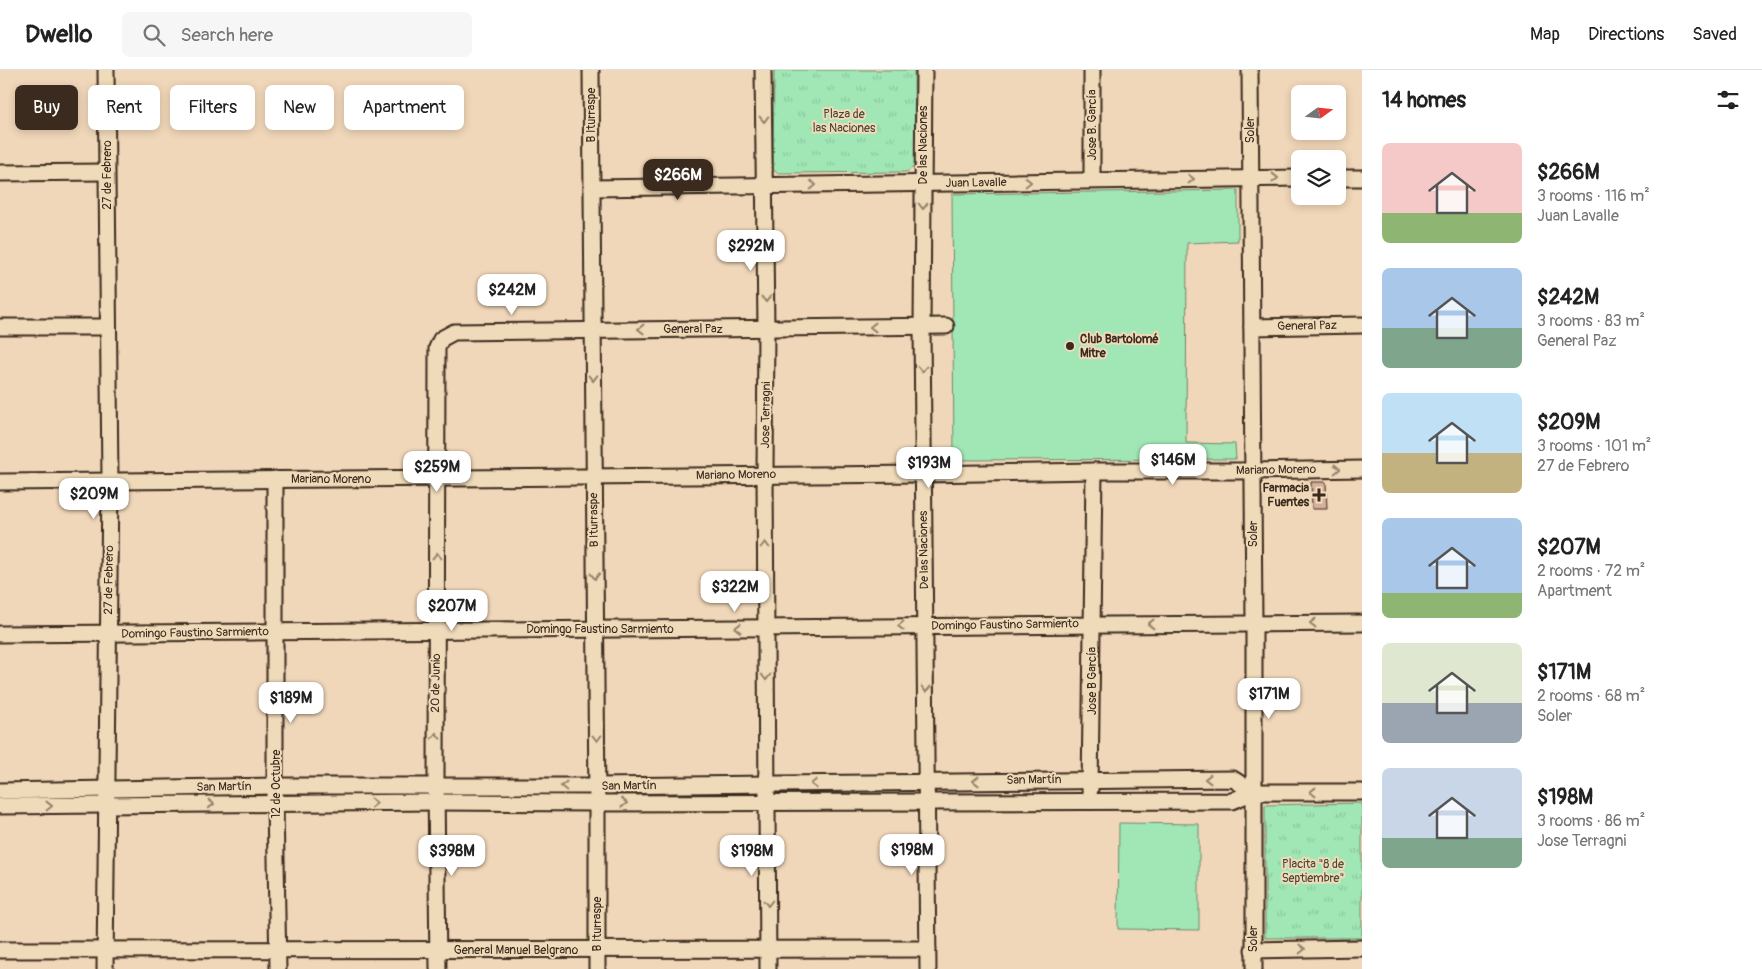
<!DOCTYPE html>
<meta charset="utf-8">
<style>
:root{--surface:#fff;--page:#f6f6f6;--text:#222;--muted:#767676;--line:#e0e0e0;--accent:#3b2a1e}
body{margin:0;font-family:Pangolin,sans-serif;background:var(--page);color:var(--text);height:100vh;display:flex;flex-direction:column;font-size:19px;white-space:nowrap}
*{box-sizing:border-box;margin:0}
p{font-size:16px;color:var(--muted)}
.icon{flex:none;width:28px;height:28px;fill:none;stroke:currentColor;stroke-width:2;stroke-linecap:round;stroke-linejoin:round}
.map{position:relative;flex:1;overflow:hidden}
.sheet{display:flex;flex-direction:column;background:var(--surface);width:400px}
.sheet>*{flex:none}
.hud{position:absolute;left:15px;top:15px;width:475px;height:45px;display:flex;gap:10px}
.needle{width:32px;rotate:75deg}
.fabs{position:absolute;left:1291px;top:15px;display:grid;gap:10px}
.fabs a{display:grid;place-items:center;width:55px;height:55px;border-radius:8px;background:var(--surface);box-shadow:0 2px 8px #0003;font-size:25px}
.price{position:absolute;translate:-50% -42px;padding:0 11px;border-radius:10px;background:#fff;color:#222;font-size:16px;line-height:32px;filter:drop-shadow(0 1px 2px #0008)}
.price::after{content:'';position:absolute;left:50%;top:30px;width:15px;height:11px;margin-left:-8px;background:inherit;clip-path:polygon(0 0,100% 0,50% 100%)}
.price.active{background:var(--accent);color:#fff}
ul{padding:0;list-style:none}
li{display:flex;align-items:center;gap:15px;height:125px;padding:0 20px}
li span{display:grid;place-items:center;flex:none;width:140px;height:100px;border-radius:8px;color:#555}
li>.icon{margin-inline-start:auto}
span .icon{width:60px;height:60px;fill:#fffc;stroke-width:1}
li b{font-size:21px}
h2{display:flex;justify-content:space-between;align-items:center;height:60px;padding:0 20px;font-size:21px}
.tag{padding:0 18px;border-radius:8px;background:var(--surface);box-shadow:0 2px 8px #0003;font-size:18px;line-height:45px}
.tag.active{background:var(--accent);color:#fff}
header{display:flex;align-items:center;gap:30px;box-sizing:border-box;height:70px;padding:0 25px;background:var(--surface);border-bottom:1px solid var(--line)}
header strong{font-size:24px}
nav{display:flex;gap:28px;margin-inline-start:auto;font-size:18px}
.search{width:350px;height:45px;background:var(--page);display:flex;align-items:center;gap:12px;box-sizing:border-box;padding:0 18px;border-radius:8px;color:var(--muted);font-size:19px}
main{display:flex;flex:1;min-height:0}
.map>svg:first-child{display:block}
.grass{fill:url(#grass-tufts);stroke:#6e886a}
.garden{fill:#a0e7b5;stroke:#6e886a}
.building{fill:#d6b09c;stroke:#3b2a1e}
.lines{fill:none;stroke-linecap:round;stroke-linejoin:round}
.minor-casing{stroke:#3b2a1e;stroke-width:19}
.minor{stroke:#efdab9;stroke-width:15}
.oneway{stroke:#95826c}
.poi-dot{fill:#3b2a1e;stroke:#efdab9;stroke-width:2}
.labels{text-anchor:middle;dominant-baseline:central;stroke-width:4;stroke-linejoin:round;paint-order:stroke}
.park-label{font-size:12px;fill:#4a4635;stroke:#efdab9}
.street-label{font-size:12px;fill:#3b2a1e;stroke:#efdab9}
.poi-label{font-size:12px;font-weight:bold;fill:#3b2a1e;stroke:#efdab9;text-anchor:start}
</style>
<header>
<strong>Dwello</strong>
<div class="search"><svg class="icon" aria-label="search" viewBox="0 0 24 24"><circle cx="10" cy="10" r="6"/><path d="M15 15l6 6"/></svg>Search here</div>
<nav><a>Map</a><a>Directions</a><a>Saved</a></nav>
</header>
<main>
<div class="map">
<svg width="1362" height="899" viewBox="0 0 1362 899">
<defs>
<pattern id="grass-tufts" width="24" height="20" patternUnits="userSpaceOnUse" patternTransform="scale(1.25)"><rect width="24" height="20" fill="#a0e7b5"/><path d="M3 7l-1-3M5 7V3M7 7l1-3M15 17l-1-3M17 17v-4M19 17l1-3" fill="none" stroke="#8bc69b"/></pattern>
</defs>
<rect width="100%" height="100%" fill="#f1d7b9"/>
<filter id="ink" filterUnits="userSpaceOnUse"><feTurbulence type="fractalNoise" baseFrequency=".02" numOctaves="2"/><feDisplacementMap in="SourceGraphic" scale="10" xChannelSelector="R" yChannelSelector="G"/><feConvolveMatrix kernelMatrix="1 2 1 2 8 2 1 2 1" color-interpolation-filters="sRGB"/></filter>
<g filter="url(#ink)">
<g class="grass">
<polygon points="774,0 914,0 915,96 907,102 777,103 773,99"/>
<polygon points="1362,733 1362,868 1265,868 1265,735"/>
</g>
<g class="garden">
<polygon points="1238,120 1238,171 1187,173 1186,373 1235,374 1236,389 954,390 952,124"/>
<polygon points="1119,753 1199,754 1199,860 1118,859"/>
</g>
<polygon class="building" points="1311,412 1326,412 1327,439 1312,439"/>
<g class="lines">
<g class="minor-casing">
<g id="minor">
<polyline points="591,0 597,733 597,899"/>
<polyline points="763,0 766,258 765,405 768,899"/>
<polyline points="924,0 922,257 928,899"/>
<polyline points="1092,0 1092,110"/>
<polyline points="1250,0 1254,554 1254,899"/>
<polyline points="0,103 106,102"/>
<polyline points="1338,108 1362,108"/>
<polyline points="592,118 1300,108"/>
<polyline points="0,257 108,257"/>
<polyline points="1252,257 1362,255"/>
<polyline points="275,409 275,734 278,899"/>
<polyline points="0,412 923,404 1094,401 1253,401 1362,399"/>
<polyline points="0,564 1362,553"/>
<polyline points="1090,720 1094,401"/>
<polyline points="0,721 276,716 597,716 1233,709 1253,722"/>
<polyline points="0,736 436,732 597,733 1232,731 1253,722 1362,722"/>
<polyline points="0,880 928,879"/>
<polyline points="1253,880 1362,878"/>
<polyline points="105,899 110,411 106,0"/>
<polyline points="438,899 436,715 437,278 441,269 454,262 946,256"/>
</g>
</g>
<use href="#minor" class="minor"/>
</g>
<defs><path id="oneway-chevron" d="M-2-3.5L2.5 0L-2 3.5" fill="none" stroke-width="1.6" stroke-linecap="round" stroke-linejoin="round" transform="scale(1.25)"/></defs>
<g class="oneway">
<use href="#oneway-chevron" transform="translate(764 49) rotate(89)"/>
<use href="#oneway-chevron" transform="translate(1275 108)"/>
<use href="#oneway-chevron" transform="translate(1191 109) rotate(-1)"/>
<use href="#oneway-chevron" transform="translate(1028 112) rotate(-1)"/>
<use href="#oneway-chevron" transform="translate(813 115) rotate(-1)"/>
<use href="#oneway-chevron" transform="translate(923 136) rotate(90)"/>
<use href="#oneway-chevron" transform="translate(766 229) rotate(89)"/>
<use href="#oneway-chevron" transform="translate(873 257) rotate(180)"/>
<use href="#oneway-chevron" transform="translate(641 259) rotate(180)"/>
<use href="#oneway-chevron" transform="translate(922 299) rotate(90)"/>
<use href="#oneway-chevron" transform="translate(593 308) rotate(89)"/>
<use href="#oneway-chevron" transform="translate(1337 399) rotate(-1)"/>
<use href="#oneway-chevron" transform="translate(765 475) rotate(-90)"/>
<use href="#oneway-chevron" transform="translate(437 486) rotate(-90)"/>
<use href="#oneway-chevron" transform="translate(595 506) rotate(89)"/>
<use href="#oneway-chevron" transform="translate(1313 553) rotate(180)"/>
<use href="#oneway-chevron" transform="translate(1151 554) rotate(180)"/>
<use href="#oneway-chevron" transform="translate(901 556) rotate(179)"/>
<use href="#oneway-chevron" transform="translate(738 558) rotate(180)"/>
<use href="#oneway-chevron" transform="translate(766 607) rotate(90)"/>
<use href="#oneway-chevron" transform="translate(926 619) rotate(90)"/>
<use href="#oneway-chevron" transform="translate(436 666) rotate(-89)"/>
<use href="#oneway-chevron" transform="translate(597 668) rotate(89)"/>
<use href="#oneway-chevron" transform="translate(1208 709) rotate(180)"/>
<use href="#oneway-chevron" transform="translate(976 711) rotate(179)"/>
<use href="#oneway-chevron" transform="translate(814 714) rotate(179)"/>
<use href="#oneway-chevron" transform="translate(564 716) rotate(-179)"/>
<use href="#oneway-chevron" transform="translate(1313 722) rotate(-180)"/>
<use href="#oneway-chevron" transform="translate(374 733) rotate(-1)"/>
<use href="#oneway-chevron" transform="translate(624 733)"/>
<use href="#oneway-chevron" transform="translate(211 734)"/>
<use href="#oneway-chevron" transform="translate(49 736) rotate(-1)"/>
<use href="#oneway-chevron" transform="translate(768 833) rotate(90)"/>
<use href="#oneway-chevron" transform="translate(1302 879) rotate(-1)"/>
</g>
</g>
<g class="poi-dot">
<circle cx="1070" cy="276" r="5"/>
<path d="M1316.5 417.5h5v5h5v5h-5v5h-5v-5h-5v-5h5z"/>
</g>
<g class="labels">
<g class="park-label">
<text x="844" y="44">Plaza de<tspan x="844" dy="14">las Naciones</tspan></text>
<text x="1313" y="794">Placita "8 de<tspan x="1313" dy="14">Septiembre"</tspan></text>
</g>
<g class="street-label">
<text transform="translate(591 45) rotate(-90)">B Iturraspe</text>
<text transform="translate(1092 55) rotate(-90)">Jose B. García</text>
<text transform="translate(1250 60) rotate(-90)">Soler</text>
<text transform="translate(923 75) rotate(-90)">De las Naciones</text>
<text transform="translate(107 105) rotate(-90)">27 de Febrero</text>
<text transform="translate(976 113) rotate(-1)">Juan Lavalle</text>
<text transform="translate(1307 256) rotate(-1)">General Paz</text>
<text x="693" y="259">General Paz</text>
<text transform="translate(766 345) rotate(-89)">Jose Terragni</text>
<text transform="translate(1276 400) rotate(-1)">Mariano Moreno</text>
<text transform="translate(736 405) rotate(-1)">Mariano Moreno</text>
<text x="331" y="409">Mariano Moreno</text>
<text transform="translate(594 450) rotate(-91)">B Iturraspe</text>
<text transform="translate(1253 464) rotate(-90)">Soler</text>
<text transform="translate(924 480) rotate(-91)">De las Naciones</text>
<text transform="translate(109 510) rotate(-89)">27 de Febrero</text>
<text transform="translate(1005 555) rotate(-1)">Domingo Faustino Sarmiento</text>
<text x="600" y="559">Domingo Faustino Sarmiento</text>
<text transform="translate(195 563) rotate(-1)">Domingo Faustino Sarmiento</text>
<text transform="translate(1092 611) rotate(-90)">Jose B García</text>
<text transform="translate(436 613) rotate(-89)">20 de Junio</text>
<text transform="translate(1034 710) rotate(-1)">San Martín</text>
<text transform="translate(276 714) rotate(-90)">12 de Octubre</text>
<text transform="translate(629 716) rotate(-1)">San Martín</text>
<text transform="translate(224 717) rotate(-1)">San Martín</text>
<text transform="translate(597 854) rotate(-90)">B Iturraspe</text>
<text transform="translate(1253 869) rotate(-90)">Soler</text>
<text x="516" y="880">General Manuel Belgrano</text>
</g>
<g class="poi-label">
<text x="1080" y="269">Club Bartolomé<tspan x="1080" dy="14">Mitre</tspan></text>
<text x="1309" y="418" text-anchor="end">Farmacia<tspan x="1309" dy="14">Fuentes</tspan></text>
</g>
</g>
</svg>
<div class="fabs">
<a><svg class="needle" viewBox="-14 -14 28 28"><path d="M0-13l5 13h-10z" fill="#e53935"/><path d="M0 13l5-13h-10z" fill="#767676"/></svg></a>
<a><svg class="icon" aria-label="layers" viewBox="0 0 24 24"><path d="M12 4l9 5-9 5-9-5zM3 14l9 5 9-5"/></svg></a>
</div>
<b class="price active" style="left:678px;top:131px">$266M</b>
<b class="price" style="left:751px;top:202px">$292M</b>
<b class="price" style="left:512px;top:246px">$242M</b>
<b class="price" style="left:1173px;top:416px">$146M</b>
<b class="price" style="left:929px;top:419px">$193M</b>
<b class="price" style="left:437px;top:423px">$259M</b>
<b class="price" style="left:94px;top:450px">$209M</b>
<b class="price" style="left:735px;top:543px">$322M</b>
<b class="price" style="left:452px;top:562px">$207M</b>
<b class="price" style="left:1269px;top:650px">$171M</b>
<b class="price" style="left:291px;top:654px">$189M</b>
<b class="price" style="left:912px;top:806px">$198M</b>
<b class="price" style="left:452px;top:807px">$398M</b>
<b class="price" style="left:752px;top:807px">$198M</b>
<div class="hud">
<a class="tag active">Buy</a>
<a class="tag">Rent</a>
<a class="tag">Filters</a>
<a class="tag">New</a>
<a class="tag">Apartment</a>
</div>
</div>
<section class="sheet">
<h2>14 homes<svg class="icon" aria-label="filters" viewBox="0 0 24 24"><path d="M4 7h16M4 17h16"/><circle cx="9" cy="7" r="2"/><circle cx="15" cy="17" r="2"/></svg></h2>
<ul>
<li><span style="background:linear-gradient(#f6c9c9 70%,#8fb573 0)"><svg class="icon" aria-label="home" viewBox="0 0 24 24"><path d="M3 11l9-7 9 7M6 9v11h12V9"/></svg></span><div><b>$266M</b><p>3 rooms · 116 m²</p><p>Juan Lavalle</p></div></li>
<li><span style="background:linear-gradient(#a9c7e8 60%,#7fa58c 0)"><svg class="icon" aria-label="home" viewBox="0 0 24 24"><path d="M3 11l9-7 9 7M6 9v11h12V9"/></svg></span><div><b>$242M</b><p>3 rooms · 83 m²</p><p>General Paz</p></div></li>
<li><span style="background:linear-gradient(#bfe0f5 60%,#c2b280 0)"><svg class="icon" aria-label="home" viewBox="0 0 24 24"><path d="M3 11l9-7 9 7M6 9v11h12V9"/></svg></span><div><b>$209M</b><p>3 rooms · 101 m²</p><p>27 de Febrero</p></div></li>
<li><span style="background:linear-gradient(#a9c7e8 75%,#8fb573 0)"><svg class="icon" aria-label="home" viewBox="0 0 24 24"><path d="M3 11l9-7 9 7M6 9v11h12V9"/></svg></span><div><b>$207M</b><p>2 rooms · 72 m²</p><p>Apartment</p></div></li>
<li><span style="background:linear-gradient(#dfe7d0 60%,#9aa5b1 0)"><svg class="icon" aria-label="home" viewBox="0 0 24 24"><path d="M3 11l9-7 9 7M6 9v11h12V9"/></svg></span><div><b>$171M</b><p>2 rooms · 68 m²</p><p>Soler</p></div></li>
<li><span style="background:linear-gradient(#c9d6e8 70%,#7fa58c 0)"><svg class="icon" aria-label="home" viewBox="0 0 24 24"><path d="M3 11l9-7 9 7M6 9v11h12V9"/></svg></span><div><b>$198M</b><p>3 rooms · 86 m²</p><p>Jose Terragni</p></div></li>
</ul>
</section>
</main>
